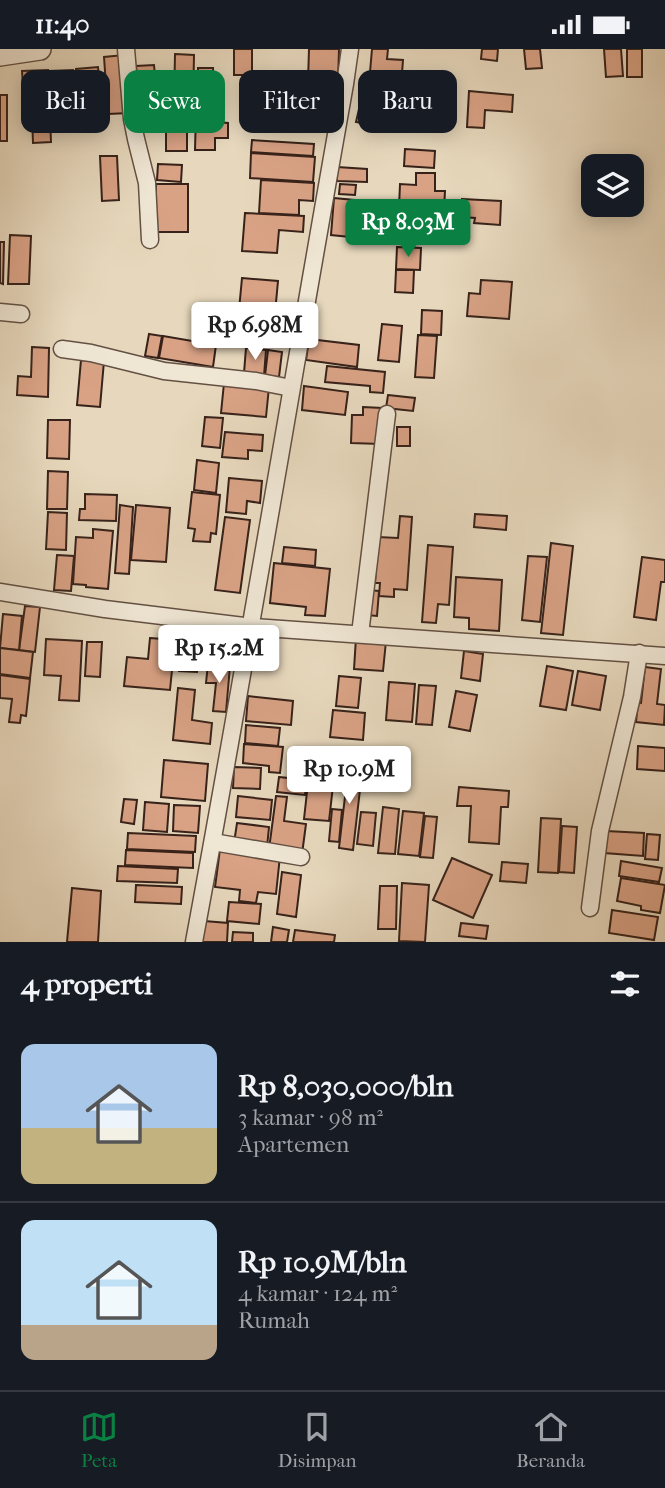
<!DOCTYPE html>
<html lang="id">
<meta charset="utf-8">
<style>
:root{--surface:#171b24;--page:#242831;--text:#f1f3f6;--muted:#9ea1a6;--line:#363941;--accent:#0b8043}
body{margin:0;font-family:"IM FELL French Canon",serif;background:var(--page);color:var(--text);height:100vh;display:flex;flex-direction:column;font-size:26px;white-space:nowrap}
*{box-sizing:border-box;margin:0}
p{font-size:23px;color:var(--muted)}
.icon{flex:none;width:38px;height:38px;fill:none;stroke:currentColor;stroke-width:2;stroke-linecap:round;stroke-linejoin:round}
.map{position:relative;height:893px;overflow:hidden}
.sheet{display:flex;flex-direction:column;background:var(--surface);flex:1}
.sheet>*{flex:none}
.top-card{position:absolute;left:21px;top:21px;width:623px;height:63px;display:flex;gap:14px}
.controls{position:absolute;left:581px;top:105px;display:grid;gap:14px}
.controls a{display:grid;place-items:center;width:63px;height:63px;border-radius:14px;background:var(--surface);box-shadow:0 4px 18px #0003;font-size:35px}
.price{position:absolute;translate:-50% -60px;padding:0 16px;border-radius:7px;background:#fff;color:#222;font-size:23px;line-height:46px;filter:drop-shadow(0 2px 4px #0008)}
.price::after{content:'';position:absolute;left:50%;top:42px;width:21px;height:16px;margin-left:-10px;background:inherit;clip-path:polygon(0 0,100% 0,50% 100%)}
.price.current{background:var(--accent);color:#fff}
ul{padding:0;list-style:none}
li{display:flex;align-items:center;gap:21px;height:175px;padding:0 21px}
li+li{border-top:2px solid var(--line)}
li span{display:grid;place-items:center;flex:none;width:196px;height:140px;border-radius:14px;color:#555}
li>.icon{margin-inline-start:auto}
span .icon{width:84px;height:84px;fill:#fffc;stroke-width:1}
li b{font-size:30px}
h2{display:flex;justify-content:space-between;align-items:center;height:84px;padding:0 21px;font-size:30px}
.pill{padding:0 24px;border-radius:14px;background:var(--surface);box-shadow:0 4px 18px #0003;font-size:24px;line-height:63px}
.pill.current{background:var(--accent);color:#fff}
.status{display:flex;justify-content:space-between;align-items:center;height:49px;padding:0 35px;background:var(--surface);direction:ltr}
.status svg{height:19px;fill:currentColor}
.menu{display:flex;justify-content:space-around;align-items:center;height:98px;border-top:2px solid var(--line);background:var(--surface);font-size:19px;color:var(--muted)}
.menu a{display:grid;justify-items:center;gap:4px}
.menu .current{color:var(--accent)}
.map>svg:first-child{display:block}
.building{fill:#d9a285;stroke:#37221a;stroke-width:2}
.lines{fill:none;stroke-linecap:round;stroke-linejoin:round}
.minor-casing{stroke:#635043;stroke-width:19}
.tertiary-casing{stroke:#635043;stroke-width:24}
.minor{stroke:#efe6d4;stroke-width:16}
.tertiary{stroke:#efe6d4;stroke-width:21}
</style>
<div class="status"><b>11:40</b><svg viewBox="0 0 49 12"><path d="M0 12V9h3v3zM5 12V6h3v6zM10 12V3h3v9zM15 12V0h3v12zM26 1h20v11H26zM47 4h2v5h-2z"/></svg></div>
<div class="map">
<svg width="665" height="893" viewBox="0 0 665 893">
<rect width="100%" height="100%" fill="#e7d8bd"/>
<filter id="stains"><feTurbulence type="fractalNoise" baseFrequency=".00286" numOctaves="4"/><feColorMatrix values="0 0 0 0 .2 0 0 0 0 .09 0 0 0 0 .02 0 0 0 .5 -.17"/></filter>
<radialGradient id="worn" r=".72"><stop offset=".6" stop-color="#630" stop-opacity="0"/><stop offset="1" stop-color="#630" stop-opacity=".3"/></radialGradient>
<g class="building">
<rect x="234" y="0" width="18" height="26"/>
<polygon points="309,0 339,0 338,34 308,33"/>
<polygon points="372,0 388,0 387,10 403,11 401,38 369,35"/>
<polygon points="482,0 498,0 497,12 481,10"/>
<polygon points="524,0 540,0 542,19 526,20"/>
<polygon points="604,0 621,0 623,27 606,28"/>
<rect x="627" y="0" width="15" height="28"/>
<polygon points="175,5 194,6 193,57 174,57"/>
<polygon points="124,6 129,64 108,65 104,8"/>
<polygon points="154,16 156,37 170,36 171,53 157,54 157,58 139,59 136,17"/>
<polygon points="98,18 101,54 78,56 76,20"/>
<rect x="198" y="19" width="15" height="38"/>
<polygon points="48,21 51,93 33,94 31,39 23,39 22,22"/>
<polygon points="73,21 75,74 51,75 49,22"/>
<polygon points="258,22 301,25 300,40 258,37"/>
<polygon points="367,41 406,48 403,68 398,67 395,80 356,73 359,60 364,60"/>
<polygon points="257,42 311,45 309,75 255,72"/>
<polygon points="469,42 513,46 512,63 485,61 484,79 467,78"/>
<rect x="0" y="46" width="7" height="46"/>
<polygon points="164,64 164,80 137,80 137,65"/>
<polygon points="196,64 216,65 216,73 228,74 228,89 215,89 215,101 195,101"/>
<polygon points="187,68 187,102 166,102 166,69"/>
<polygon points="252,91 314,95 313,107 251,103"/>
<polygon points="405,100 435,102 434,119 404,117"/>
<polygon points="251,104 315,108 313,133 250,129"/>
<polygon points="100,107 117,107 119,151 102,152"/>
<polygon points="158,115 182,116 181,133 157,131"/>
<polygon points="337,118 367,120 367,133 337,132"/>
<polygon points="416,124 435,124 435,142 445,142 444,161 399,159 400,135 416,136"/>
<polygon points="261,131 314,134 313,152 299,151 299,166 259,164"/>
<polygon points="156,135 188,135 188,183 155,183"/>
<polygon points="340,135 356,136 355,146 339,145"/>
<polygon points="334,149 354,151 350,188 331,186"/>
<polygon points="462,150 501,152 500,176 474,174 475,169 461,168"/>
<polygon points="355,151 390,155 387,180 382,180 381,191 352,188"/>
<polygon points="429,161 444,161 444,185 428,184"/>
<polygon points="245,164 304,167 303,183 279,181 277,204 242,202"/>
<polygon points="10,186 31,187 29,235 8,235"/>
<polygon points="0,193 4,193 3,235 0,234"/>
<polygon points="397,198 421,199 420,221 396,220"/>
<polygon points="396,221 414,221 413,244 395,243"/>
<polygon points="242,229 278,232 275,264 239,261"/>
<polygon points="481,231 512,233 509,270 467,267 469,244 480,245"/>
<polygon points="422,261 442,262 441,286 421,285"/>
<polygon points="382,275 402,277 399,313 378,311"/>
<polygon points="149,285 162,287 158,309 145,307"/>
<polygon points="418,286 437,287 434,329 415,328"/>
<polygon points="163,287 216,296 213,318 159,309"/>
<polygon points="309,290 359,296 357,318 306,311"/>
<polygon points="32,298 49,299 48,348 17,346 18,327 31,328"/>
<polygon points="246,299 266,301 264,327 244,324"/>
<polygon points="268,301 282,303 279,328 265,327"/>
<polygon points="81,311 104,312 100,358 77,356"/>
<polygon points="327,317 385,323 383,344 370,343 370,337 325,333"/>
<polygon points="224,334 269,338 266,368 221,364"/>
<polygon points="304,337 348,343 345,366 302,361"/>
<polygon points="388,346 415,349 413,362 386,359"/>
<polygon points="363,358 382,359 381,395 351,394 352,366 363,366"/>
<polygon points="205,368 223,369 220,399 202,397"/>
<polygon points="48,371 70,371 69,410 47,409"/>
<rect x="397" y="378" width="13" height="19"/>
<polygon points="225,383 263,386 262,402 248,401 248,410 222,408"/>
<polygon points="197,411 219,414 216,444 194,441"/>
<polygon points="48,422 68,423 67,460 47,460"/>
<polygon points="229,429 262,432 260,454 247,452 246,465 226,463"/>
<polygon points="192,443 220,446 216,485 211,484 210,493 193,492 195,480 188,479"/>
<polygon points="85,445 117,446 116,472 79,471 80,460 85,460"/>
<polygon points="120,456 133,458 129,525 115,524"/>
<polygon points="136,456 170,459 166,513 131,511"/>
<polygon points="48,463 67,464 66,501 46,500"/>
<polygon points="475,465 507,467 506,481 474,478"/>
<polygon points="400,467 412,468 407,541 394,540 394,548 379,547 380,534 375,534 378,488 398,489"/>
<polygon points="225,468 250,471 240,544 215,541"/>
<polygon points="93,480 113,482 108,540 86,538 86,536 73,535 76,488 93,489"/>
<polygon points="551,494 573,497 563,586 541,584"/>
<polygon points="428,496 453,498 449,556 438,555 436,574 422,573"/>
<polygon points="284,498 316,501 315,517 282,514"/>
<polygon points="57,506 74,507 71,542 54,541"/>
<polygon points="528,507 547,508 540,573 522,571"/>
<polygon points="642,508 665,511 665,533 661,533 656,571 634,568"/>
<polygon points="274,514 330,520 325,567 305,566 306,558 270,554"/>
<polygon points="456,528 502,531 499,582 469,580 469,569 454,568"/>
<polygon points="368,541 379,542 377,567 367,566"/>
<polygon points="25,557 40,558 35,603 19,601"/>
<polygon points="3,565 22,567 19,601 0,599"/>
<polygon points="211,580 240,583 239,594 210,592"/>
<polygon points="183,581 201,583 197,623 179,622"/>
<polygon points="150,589 175,591 170,641 124,637 127,608 148,610"/>
<polygon points="356,589 386,592 383,622 354,620"/>
<polygon points="46,590 82,592 79,652 59,651 61,627 44,626"/>
<polygon points="87,593 102,593 100,628 85,627"/>
<polygon points="209,593 239,596 237,617 208,614"/>
<polygon points="0,599 33,603 30,629 0,625"/>
<polygon points="464,602 483,605 480,632 461,629"/>
<polygon points="208,615 230,617 226,663 213,662 216,634 206,634"/>
<polygon points="547,617 573,622 566,661 540,657"/>
<polygon points="645,618 661,620 657,655 665,656 664,676 636,673 638,653 641,654"/>
<polygon points="578,622 606,627 600,661 572,656"/>
<polygon points="0,626 30,630 26,667 21,666 20,674 9,673 12,650 0,649"/>
<polygon points="339,627 361,629 358,659 336,657"/>
<polygon points="389,633 415,635 412,673 386,671"/>
<polygon points="419,636 436,637 432,676 416,675"/>
<polygon points="178,639 195,641 192,671 212,674 210,695 173,691"/>
<polygon points="456,642 477,646 470,682 449,678"/>
<polygon points="248,647 293,652 291,676 246,672"/>
<polygon points="333,661 365,664 363,691 330,688"/>
<polygon points="246,676 280,679 278,697 245,694"/>
<polygon points="244,695 283,698 280,724 269,723 269,717 243,714"/>
<polygon points="638,697 665,699 665,722 637,720"/>
<polygon points="319,708 336,710 329,772 304,770 308,734 316,735"/>
<polygon points="164,711 208,715 205,752 161,748"/>
<polygon points="234,718 261,719 260,740 233,739"/>
<polygon points="338,720 362,723 353,801 339,799 346,739 336,737"/>
<polygon points="279,728 307,731 305,746 277,743"/>
<polygon points="459,738 509,742 508,758 501,758 499,795 469,793 471,757 457,757"/>
<polygon points="238,747 272,751 270,771 236,768"/>
<polygon points="276,747 287,748 284,772 306,775 302,805 269,800"/>
<polygon points="124,750 137,751 134,775 121,773"/>
<polygon points="145,753 169,755 167,783 143,781"/>
<polygon points="174,756 200,757 198,784 173,782"/>
<polygon points="383,758 399,760 395,805 378,804"/>
<polygon points="332,760 342,761 339,793 329,792"/>
<polygon points="403,762 424,764 419,807 398,805"/>
<polygon points="361,763 376,764 373,797 357,795"/>
<polygon points="425,767 437,768 433,809 420,808"/>
<polygon points="541,769 561,770 558,824 538,823"/>
<polygon points="237,774 269,778 267,798 234,794"/>
<polygon points="562,777 577,778 574,824 559,823"/>
<polygon points="606,782 644,784 643,807 604,804"/>
<polygon points="128,784 196,787 195,803 127,800"/>
<polygon points="647,785 660,786 658,811 645,810"/>
<polygon points="220,800 280,807 276,845 258,843 256,854 239,852 240,841 215,838"/>
<polygon points="126,801 193,804 193,819 125,816"/>
<polygon points="452,809 492,826 473,869 433,851"/>
<polygon points="621,812 662,819 659,833 619,827"/>
<polygon points="502,813 528,815 526,834 500,832"/>
<polygon points="118,817 178,820 177,834 117,832"/>
<polygon points="282,823 301,826 296,868 277,865"/>
<polygon points="621,829 665,836 660,864 641,861 641,857 617,852"/>
<polygon points="402,834 429,836 425,893 399,892"/>
<polygon points="136,836 182,838 181,855 135,853"/>
<polygon points="380,837 397,837 396,880 378,880"/>
<polygon points="72,839 101,842 98,893 67,893"/>
<polygon points="229,853 261,855 259,875 227,872"/>
<polygon points="612,861 658,868 654,891 609,884"/>
<polygon points="204,872 228,874 227,893 202,893"/>
<polygon points="461,874 488,877 486,890 459,887"/>
<polygon points="273,878 289,881 287,893 271,893"/>
<polygon points="295,881 335,886 334,893 293,893"/>
<polygon points="233,883 253,884 253,893 232,893"/>
</g>
<g class="lines">
<g class="minor-casing">
<g id="minor">
<polyline points="126,0 132,70 136,90 147,134 150,191"/>
<polyline points="0,263 21,265"/>
<polyline points="62,300 91,304 164,322 256,332 291,339"/>
<polyline points="0,543 105,560 252,578 665,607"/>
<polyline points="360,585 387,365"/>
<polyline points="213,793 301,808"/>
<polyline points="590,859 600,782 632,648 639,604"/>
<path d="M194,893c53,-285 100,-572 151,-858l5,-35"/>
</g>
</g>
<g class="tertiary-casing">
<polyline id="tertiary" points="0,6 40,0"/>
</g>
<use href="#minor" class="minor"/>
<use href="#tertiary" class="tertiary"/>
</g>
<rect width="100%" height="100%" filter="url(#stains)"/>
<rect width="100%" height="100%" fill="url(#worn)"/>
</svg>
<div class="controls">
<a><svg class="icon" aria-label="layers" viewBox="0 0 24 24"><path d="M12 4l9 5-9 5-9-5zM3 14l9 5 9-5"/></svg></a>
</div>
<b class="price current" style="left:408px;top:210px">Rp 8.03M</b>
<b class="price" style="left:255px;top:313px">Rp 6.98M</b>
<b class="price" style="left:219px;top:636px">Rp 15.2M</b>
<b class="price" style="left:349px;top:757px">Rp 10.9M</b>
<div class="top-card">
<a class="pill">Beli</a>
<a class="pill current">Sewa</a>
<a class="pill">Filter</a>
<a class="pill">Baru</a>
</div>
</div>
<section class="sheet">
<h2>4 properti<svg class="icon" aria-label="filters" viewBox="0 0 24 24"><path d="M4 7h16M4 17h16"/><circle cx="9" cy="7" r="2"/><circle cx="15" cy="17" r="2"/></svg></h2>
<ul>
<li><span style="background:linear-gradient(#a9c7e8 60%,#c2b280 0)"><svg class="icon" aria-label="home" viewBox="0 0 24 24"><path d="M3 11l9-7 9 7M6 9v11h12V9"/></svg></span><div><b>Rp 8,030,000/bln</b><p>3 kamar · 98 m²</p><p>Apartemen</p></div></li>
<li><span style="background:linear-gradient(#bfe0f5 75%,#b9a48a 0)"><svg class="icon" aria-label="home" viewBox="0 0 24 24"><path d="M3 11l9-7 9 7M6 9v11h12V9"/></svg></span><div><b>Rp 10.9M/bln</b><p>4 kamar · 124 m²</p><p>Rumah</p></div></li>
</ul>
</section>
<nav class="menu">
<a class="current"><svg class="icon" aria-label="map" viewBox="0 0 24 24"><path d="M3 6l6-2 6 2 6-2v14l-6 2-6-2-6 2zM9 4v14M15 6v14"/></svg>Peta</a>
<a><svg class="icon" aria-label="saved" viewBox="0 0 24 24"><path d="M7 4h10v16l-5-4-5 4z"/></svg>Disimpan</a>
<a><svg class="icon" aria-label="home" viewBox="0 0 24 24"><path d="M3 11l9-7 9 7M6 9v11h12V9"/></svg>Beranda</a>
</nav>
